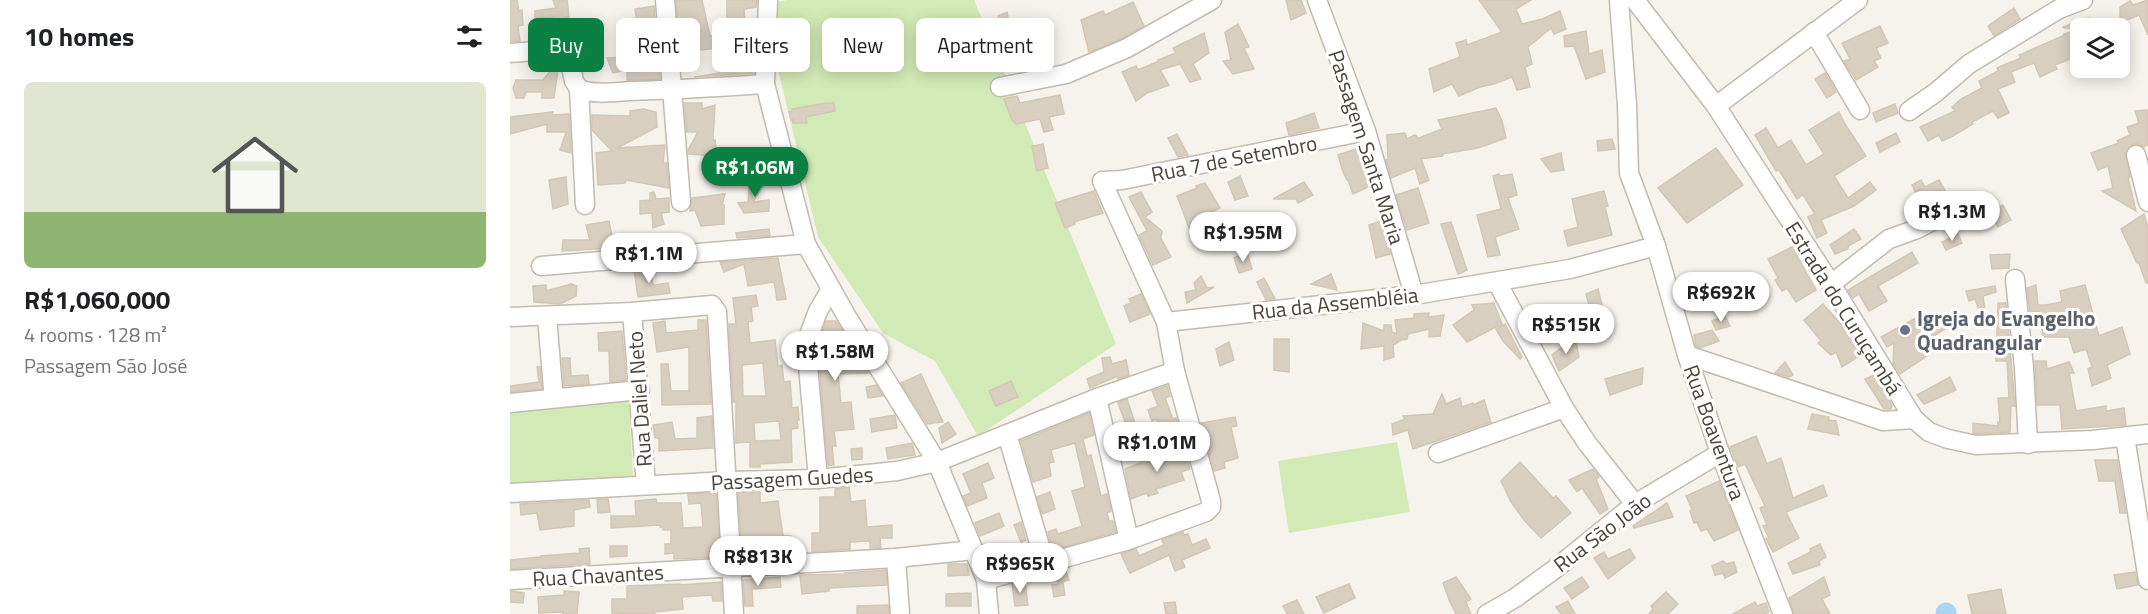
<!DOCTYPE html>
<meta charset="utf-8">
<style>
:root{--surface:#fff;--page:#f6f6f6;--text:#202124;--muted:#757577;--line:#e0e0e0;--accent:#0b8043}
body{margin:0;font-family:"Titillium Web",sans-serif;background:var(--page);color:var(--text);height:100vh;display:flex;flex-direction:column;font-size:22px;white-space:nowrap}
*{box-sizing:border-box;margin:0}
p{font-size:20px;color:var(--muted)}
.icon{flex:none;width:33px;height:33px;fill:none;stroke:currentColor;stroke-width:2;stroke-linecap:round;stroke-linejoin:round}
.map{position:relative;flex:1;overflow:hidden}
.drawer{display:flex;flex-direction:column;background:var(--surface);width:510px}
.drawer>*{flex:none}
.guide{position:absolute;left:18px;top:18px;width:570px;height:54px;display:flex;gap:12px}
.tools{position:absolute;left:1560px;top:18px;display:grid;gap:12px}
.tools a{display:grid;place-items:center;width:60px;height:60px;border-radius:9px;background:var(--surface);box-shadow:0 3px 15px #0003;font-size:30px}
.price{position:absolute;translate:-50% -51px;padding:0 14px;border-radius:21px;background:#fff;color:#222;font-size:20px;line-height:39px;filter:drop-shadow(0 2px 3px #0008)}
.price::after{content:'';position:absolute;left:50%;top:36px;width:18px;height:14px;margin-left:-9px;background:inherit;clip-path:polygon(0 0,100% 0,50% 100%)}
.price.current{background:var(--accent);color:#fff}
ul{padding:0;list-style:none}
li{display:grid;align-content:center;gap:12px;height:318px;padding:0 24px}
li+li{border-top:2px solid var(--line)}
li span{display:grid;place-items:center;height:186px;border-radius:9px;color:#555}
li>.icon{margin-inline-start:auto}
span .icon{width:108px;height:108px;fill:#fffc;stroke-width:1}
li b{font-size:26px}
h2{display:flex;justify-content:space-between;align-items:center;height:72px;padding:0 24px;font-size:26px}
.pill{padding:0 21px;border-radius:9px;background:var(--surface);box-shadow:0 3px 15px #0003;font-size:21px;line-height:54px}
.pill.current{background:var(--accent);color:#fff}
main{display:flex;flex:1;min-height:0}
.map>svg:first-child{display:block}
.green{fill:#d2eab5}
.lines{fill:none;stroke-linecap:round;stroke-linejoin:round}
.river{stroke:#a9d4f2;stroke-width:21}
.building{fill:#d8cfc1;stroke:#d3c7b4;stroke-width:1.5;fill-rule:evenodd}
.minor-casing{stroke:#c2bbae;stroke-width:21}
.minor{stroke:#fff;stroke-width:18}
.worship-dot{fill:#6b7280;stroke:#fff;stroke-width:2}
.labels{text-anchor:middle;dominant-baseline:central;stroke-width:6;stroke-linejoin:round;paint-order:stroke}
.street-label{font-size:21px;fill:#4b4439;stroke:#fff}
.worship-label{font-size:21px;font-weight:bold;fill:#5b616d;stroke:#fff;text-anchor:start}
</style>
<main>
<section class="drawer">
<h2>10 homes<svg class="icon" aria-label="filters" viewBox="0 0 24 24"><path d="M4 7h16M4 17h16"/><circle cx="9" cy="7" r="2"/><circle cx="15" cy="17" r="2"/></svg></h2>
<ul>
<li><span style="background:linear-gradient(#dfe7d0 70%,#8fb573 0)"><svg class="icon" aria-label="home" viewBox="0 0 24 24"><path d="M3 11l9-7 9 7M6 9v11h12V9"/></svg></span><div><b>R$1,060,000</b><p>4 rooms · 128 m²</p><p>Passagem São José</p></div></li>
</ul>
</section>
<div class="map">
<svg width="1638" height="614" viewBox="0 0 1638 614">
<rect width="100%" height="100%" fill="#f6f3ec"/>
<g class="green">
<polygon points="277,0 464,0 606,344 468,436 425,361 373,333 308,237 267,65 267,2"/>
<polygon points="119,401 123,478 0,486 0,409"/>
<polygon points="887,442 900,512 779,533 768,461"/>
</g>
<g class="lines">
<polyline class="river" points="1436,614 1436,613"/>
</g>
<g class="building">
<polygon points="0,0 7,0 9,11 12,10 13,25 8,26 10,41 0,42"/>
<polygon points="43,0 57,0 59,17 55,17 56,36 41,39 44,17 25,18 25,11 46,8"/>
<polygon points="166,0 192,0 200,36 224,33 217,17 217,0 247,0 246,7 234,9 235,32 246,31 245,45 226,44 228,67 244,65 244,73 184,77 209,73 210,68 218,68 210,48 170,52"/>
<polygon points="776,0 791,0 796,13 781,20"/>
<polygon points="969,0 1021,0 1006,9 1012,24 1032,19 1050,11 1056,29 1044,34 1041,28 1018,47 1022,64 1015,67 1020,87 1007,90 1002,77 984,84 970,87 949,96 942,84 924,92 919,69 950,57 946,43 956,40 957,45 992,32"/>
<polygon points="1638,0 1638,35 1629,15 1610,23 1610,7 1620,1 1623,5"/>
<polygon points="623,2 634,26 613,38 579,52 571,20 593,11 595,15"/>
<polygon points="144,6 146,35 142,35 142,59 148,59 150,79 117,80 117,70 103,73 97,58 123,57 129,32 125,9"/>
<polygon points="1504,8 1510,19 1484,36 1478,26"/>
<polygon points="497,12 503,46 498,48 503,68 496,71 485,54 490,53 488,16"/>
<polygon points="1579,18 1585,28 1554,28 1553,27"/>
<polygon points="728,24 739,47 734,48 744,69 723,74 713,61 721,60 715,32"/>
<polygon points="1370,26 1378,43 1366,48 1371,58 1364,61 1368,67 1346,80 1334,61 1340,59 1332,43"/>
<polygon points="1570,29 1570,55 1545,65 1547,69 1530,77 1524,63 1501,72 1505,82 1488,89 1499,113 1488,118 1483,111 1462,122 1463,124 1441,137 1432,141 1429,135 1418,141 1410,127 1445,111 1442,107 1451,99 1472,88 1469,81 1488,71 1487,68 1511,58 1509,55 1555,35 1554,34"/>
<polygon points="1076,31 1079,54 1092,50 1095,72 1076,79 1064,46 1055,47 1054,36"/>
<polygon points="694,33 699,53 683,64 691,79 680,82 670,64 650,70 659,85 637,93 626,101 612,72 626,66 628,70 649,61 648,60 666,53 663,48"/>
<polygon points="74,41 89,41 88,55 75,55"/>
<polygon points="312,52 323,52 325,64 312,66"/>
<polygon points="47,63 49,63 44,98 32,98 32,92 16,92 14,98 6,98 3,88 6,80 33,80"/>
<polygon points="1315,73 1326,92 1317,98 1305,79"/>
<polygon points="550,95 554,114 539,117 543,130 534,132 530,119 506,124 502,120 494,99 507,96 510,103"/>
<polygon points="174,103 192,103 192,109 205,105 203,140 205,140 207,156 178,154 178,150 188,132 177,132"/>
<polygon points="317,103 324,103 325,111 296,117 297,123 283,123 283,119 281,120 279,112 282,112 282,109"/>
<polygon points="1385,104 1388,113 1366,122 1363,113"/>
<polygon points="986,108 992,121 996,138 968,148 932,154 933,156 911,159 919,180 910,184 905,168 881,178 876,160 878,159 877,135 895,133 897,139 905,135 909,138 932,129 928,120"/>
<polygon points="134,109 146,112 147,127 107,148 155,145 153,163 157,163 159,188 116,180 115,183 88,185 86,153 102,151 82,130 82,115 120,116 120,111"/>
<polygon points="1638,110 1638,145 1634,147 1628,144 1623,144 1615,153 1620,177 1618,178 1626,211 1592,191 1603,188 1598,166 1588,170 1581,153 1609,143 1607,141 1620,135 1617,127 1629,123 1625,111"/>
<polygon points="43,112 42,115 59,114 61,153 50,150 56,132 37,132 37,124 0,134 0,117"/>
<polygon points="1329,112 1335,124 1356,156 1324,176 1338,198 1360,182 1366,190 1344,206 1311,220 1317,233 1307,238 1298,217 1305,214 1293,195 1287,199 1269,170 1266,171 1245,135 1256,128 1268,148 1281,140 1296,165 1314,154 1299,130"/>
<polygon points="804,113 809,128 779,135 776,123"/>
<polygon points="1386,133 1390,142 1370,152 1366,143"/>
<polygon points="667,134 678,155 668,157 658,138"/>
<polygon points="1102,139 1105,149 1088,151 1087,141"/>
<polygon points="533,144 538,168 527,171 522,146"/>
<polygon points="849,148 860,186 843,194 838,180 837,180 833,172 828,155"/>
<polygon points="1206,148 1233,185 1177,223 1148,188"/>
<polygon points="1051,153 1054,170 1041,172 1031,159"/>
<polygon points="989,174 990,176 1002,174 1007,195 998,198 1009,229 985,237 990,255 978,257 967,215 991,209 983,176"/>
<polygon points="730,176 738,196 725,200 718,182"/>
<polygon points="56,177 58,204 43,209 39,180"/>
<polygon points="258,177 243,202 259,200 259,211 234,213 228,203 238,202 240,180"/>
<polygon points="1411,180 1415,187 1429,180 1436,192 1418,202 1411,190 1406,193 1402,185"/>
<polygon points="794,182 803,195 788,203 786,199 763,199"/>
<polygon points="695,183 710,208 695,215 708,246 696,250 690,231 681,233 667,196 687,188 686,186"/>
<polygon points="908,188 919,223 897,230 886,195"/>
<polygon points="584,191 593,213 564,222 565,224 555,228 545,203"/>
<polygon points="1094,191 1098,206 1095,207 1102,235 1058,246 1054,231 1068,227 1062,199"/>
<polygon points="144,192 146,199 159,198 159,212 151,213 154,224 143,228 142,213 130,214 130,201 140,200 140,193"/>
<polygon points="631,192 642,212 635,217 652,231 651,238 661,257 643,265 629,235 637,231 619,197"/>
<polygon points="215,194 212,205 214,205 214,224 191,226 185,210 180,211 182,198"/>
<polygon points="1493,205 1501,220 1488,227 1480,212"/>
<polygon points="1634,214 1638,227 1638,283 1636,283 1629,263 1627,263 1611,229"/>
<polygon points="99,221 104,248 52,251 53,240 80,240 76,225"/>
<polygon points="871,221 880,254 866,258 859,225"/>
<polygon points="941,222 957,270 948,274 931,224"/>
<polygon points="259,229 260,236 227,238 226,233"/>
<polygon points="1344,229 1351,239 1338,246 1338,249 1325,254 1320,245"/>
<polygon points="1448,234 1452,243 1436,250 1432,242"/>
<polygon points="1282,247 1306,290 1286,302 1277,288 1272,291 1265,280 1268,278 1258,259"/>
<polygon points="737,252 742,269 729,273 724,258"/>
<polygon points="1402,252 1408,263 1368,286 1377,301 1359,311 1349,294 1343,298 1338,290"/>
<polygon points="1500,254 1499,268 1482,269 1480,255"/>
<polygon points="268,258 276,299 267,300 264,282 238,286 234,264 214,272 210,262"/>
<polygon points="140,268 143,285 158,283 160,293 128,297 124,270"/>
<polygon points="821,274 827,290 801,284"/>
<polygon points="691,276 697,288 704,287 677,303 675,292 686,290 684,283"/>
<polygon points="754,278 765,299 756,300 747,282"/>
<polygon points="61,284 67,286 66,296 50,304 24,302 23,286 36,285 36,291"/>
<polygon points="1526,285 1528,305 1535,305 1552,302 1550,291 1575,285 1589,336 1612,327 1620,354 1597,365 1601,378 1582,386 1578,369 1582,367 1576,349 1564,353 1559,337 1533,337 1529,311 1520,312 1517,288"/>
<polygon points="1485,286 1486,292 1473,296 1476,316 1472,318 1465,299 1459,301 1456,291"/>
<polygon points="1088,289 1095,318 1085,327 1076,294"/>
<polygon points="631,294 640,314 620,322 614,306 621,303 619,299"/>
<path d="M246,295l2,11 -7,1 2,14 -5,1 2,21 25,-3 3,26 4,-1 2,17 6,-1 2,27 6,-1 1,13h-2l1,8 -7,1 1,33 -32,2v3h-10v-25l-14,1v-41h-3l-4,-78h7l-3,-26zM253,363l3,33h-23l-1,-31zM269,421l2,19 -26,1 -1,-18z"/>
<polygon points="984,303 992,324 957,342 943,325 964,310 962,305"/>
<polygon points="1488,303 1496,303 1505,406 1501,406 1500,432 1467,434 1463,433 1463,423 1488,426 1488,422 1490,423 1488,398 1499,398 1497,361 1486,361"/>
<polygon points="1313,304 1330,323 1351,355 1332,367 1326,352 1321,355 1308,343 1311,341 1294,320"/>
<polygon points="919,313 918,317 934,315 930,336 919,337 919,329 898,334 897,339 891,340 883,345 884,357 874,360 874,346 851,349 853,323 874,331 874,325 881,325 882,332 887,334 885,320 904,318 904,314"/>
<polygon points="1415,313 1420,325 1435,316 1440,326 1417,340 1423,352 1390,374 1383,364 1384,343 1377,347 1371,337"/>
<polygon points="1215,316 1220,326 1206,330 1202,321"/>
<polygon points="188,320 196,320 201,404 152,405 151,364 158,364 161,391 179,391 179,347 147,352 143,323 155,321 156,333 188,330"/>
<polygon points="316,321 326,321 333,331 333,350 344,350 347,355 348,361 351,361 358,373 328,374 331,403 341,402 344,429 324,431 326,446 322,446 324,465 318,466 308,353 310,352 309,339"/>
<polygon points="995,324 1012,357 1010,359 993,341 986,329"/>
<polygon points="1202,330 1209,341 1190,348 1186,346 1184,335"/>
<polygon points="112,331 116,380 100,382 99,351 89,351 88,333"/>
<polygon points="1065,337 1069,357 1049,371 1042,355"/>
<polygon points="764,339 779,339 779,372 764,370"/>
<polygon points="719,342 724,360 710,366 706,349"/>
<polygon points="600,357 602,364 616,360 619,375 608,379 608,376 580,388 577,379 594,372 592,358"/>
<polygon points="52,358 60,358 61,376 78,375 79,384 54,386"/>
<polygon points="1525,361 1536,361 1537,369 1559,362 1564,373 1559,373 1566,411 1596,406 1596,411 1614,408 1616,425 1552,429 1550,405 1527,405"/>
<polygon points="1275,362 1283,375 1279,377 1265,373"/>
<polygon points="27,367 30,367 32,389 0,392 0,386 29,382"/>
<polygon points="1133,368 1132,384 1100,395 1095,379"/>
<polygon points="411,374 417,387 433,422 417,424 391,383"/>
<polygon points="1364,375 1382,405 1381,409 1374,409 1355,379"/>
<polygon points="1440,377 1446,390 1414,404 1407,395"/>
<polygon points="501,381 508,397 486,406 479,391"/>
<polygon points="366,385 373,396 358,398 356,387"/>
<polygon points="657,386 660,396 655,398 663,419 666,418 669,428 665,430 668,444 653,446 647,419 642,421 638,410 648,406 642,391"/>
<polygon points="932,394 936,404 950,398 952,407 963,403 963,405 974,400 981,422 903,449 898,430 883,435 882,424 895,419 893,416 923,414"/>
<polygon points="617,399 628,432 620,435 608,403"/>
<polygon points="579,413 584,435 573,439 577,456 581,455 591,496 597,494 601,511 597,513 599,521 603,521 606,532 543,550 538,532 546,529 548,534 572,526 562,491 575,487 565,443 541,450 544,462 539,463 541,476 523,482 511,441"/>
<polygon points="1302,414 1319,417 1318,420 1326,421 1329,435 1298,429"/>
<polygon points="385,415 387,428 362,432 360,419"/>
<polygon points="202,416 203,448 149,451 149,438 145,438 143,425 162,422 165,439 187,438 187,418"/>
<polygon points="725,417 727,426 721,427 728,458 714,462 715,468 704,471 691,423"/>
<polygon points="438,422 446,434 432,443 429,428"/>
<polygon points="1246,436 1257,464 1271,458 1283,498 1313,485 1317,496 1276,512 1289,538 1263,552 1256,539 1259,538 1253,526 1257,525 1250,508 1255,506 1235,464 1228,467 1220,447"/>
<polygon points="402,443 405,455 378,459 376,448"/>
<polygon points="669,447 669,450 674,448 680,469 671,472 674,480 646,489 648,493 638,496 637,493 621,499 615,469"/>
<polygon points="352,448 352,459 342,460 341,449"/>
<polygon points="1585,460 1607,460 1616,513 1610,513 1605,481 1589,481"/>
<polygon points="1010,462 1043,498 1046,496 1061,513 1031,538 1014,520 1001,502 991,481"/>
<polygon points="478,463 484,478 472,483 477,498 457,506 453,496 461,493 453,474"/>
<polygon points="1083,469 1089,477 1086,479 1098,509 1090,514 1072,488 1067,492 1059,480"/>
<polygon points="1209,481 1228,530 1204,541 1197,529 1191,531 1187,522 1184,523 1180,511 1182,509 1176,496"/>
<polygon points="339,487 341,502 355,500 357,527 382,525 382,538 370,538 371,548 360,548 360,541 340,542 340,549 302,552 302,533 310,533 310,497 325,497 325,489"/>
<polygon points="228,492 250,492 250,503 268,501 273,536 281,536 282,551 273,552 272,542 252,544 253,554 232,556"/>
<polygon points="540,492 545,509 532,514 527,497"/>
<polygon points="206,493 210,557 164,559 164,553 155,554 155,544 161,544 161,530 153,530 153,527 150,527 150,525 101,528 101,516 126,516 125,501 146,499 147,503 171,503 173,528 193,527 191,503 179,504 178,494"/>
<polygon points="87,499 98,499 100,512 88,513"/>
<polygon points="79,500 80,507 64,510 64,526 30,530 27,513 11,515 10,504"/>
<polygon points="1157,503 1163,517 1124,528 1123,526"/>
<polygon points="489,513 494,526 470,536 465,523"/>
<polygon points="511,522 516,540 511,542 504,525"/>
<polygon points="673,532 674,535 678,534 682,545 696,539 700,548 672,560 675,567 665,571 659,555 620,573 611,554 626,549 629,556 654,545 652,540"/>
<polygon points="1310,544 1316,557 1309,561 1310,565 1283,574 1278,563 1301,552 1300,549"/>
<polygon points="100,546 117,546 117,556 100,557"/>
<polygon points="79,548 80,564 0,569 0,560 31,557 31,556 70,553 69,549"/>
<polygon points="1120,549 1125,558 1098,579 1084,558 1094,552 1098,559"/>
<polygon points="1213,561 1216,564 1224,562 1227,572 1215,578 1213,573 1205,575 1202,566"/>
<polygon points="438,564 457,564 459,575 438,576"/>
<polygon points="555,569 559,580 548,583 545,572"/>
<polygon points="376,570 377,585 319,588 319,591 292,594 290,575 335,574 335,573"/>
<polygon points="1625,572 1628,585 1607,589 1604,575"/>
<polygon points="270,577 271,587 242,589 243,606 235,606 233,580"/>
<polygon points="946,577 961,599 956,602 961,614 946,614 940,602 933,583"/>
<polygon points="1072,577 1079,587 1062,599 1054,588"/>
<polygon points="1314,577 1320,595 1312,599 1320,614 1284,614 1279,598"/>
<polygon points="211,582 212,601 203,601 202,595 172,597 173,609 144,612 145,614 102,613 102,599 117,599 117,586 170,584 170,585"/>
<polygon points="515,582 518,605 505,606 502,584"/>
<polygon points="553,583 555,595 544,597 542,585"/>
<polygon points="839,584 845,598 814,613 806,597"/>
<polygon points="1491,589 1496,614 1462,614 1458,595"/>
<polygon points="0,591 14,593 13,603 0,602"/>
<polygon points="54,591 69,592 67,614 53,614 53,612 29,613 28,597 54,595"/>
<polygon points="1156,592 1168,604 1158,614 1139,614 1143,609 1141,606"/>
<polygon points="461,593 461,606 436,606 436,594"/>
<polygon points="787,600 794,614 777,614 773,606"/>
<polygon points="1058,601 1065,614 1051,614 1046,607"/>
<polygon points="665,602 667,614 656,614 654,603"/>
<polygon points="1245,602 1247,606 1256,603 1259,612 1254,614 1223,614"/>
<polygon points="378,605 379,614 347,614 347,606"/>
</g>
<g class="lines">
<g class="minor-casing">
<g id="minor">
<polyline points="155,0 171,202"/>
<polyline points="258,0 255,84 296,244 337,317 427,462 476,580 479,614"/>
<polyline points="807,0 856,131 904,295"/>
<polyline points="1109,0 1117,105 1119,173 1146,246 1177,355 1210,453 1273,614"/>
<polyline points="1125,0 1206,106 1321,284 1404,419 1419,432 1438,439 1466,445 1583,440 1638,434"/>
<polyline points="1304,32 1350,110"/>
<polyline points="0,53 38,50 58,53 64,81 69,89 75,205"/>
<polyline points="490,87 556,74 617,48 702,0"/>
<path d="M69,89c15,6 35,3 51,2 45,-1 90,-4 135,-7"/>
<polyline points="1206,106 1348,0"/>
<polyline points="1399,111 1425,93 1459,64 1549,9 1573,0"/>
<polyline points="1626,155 1638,202"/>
<polyline points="31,266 296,244"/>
<polyline points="1505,279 1514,368 1518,444"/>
<polyline points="987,282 1054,408 1077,443 1125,504"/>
<polyline points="1321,284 1379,239 1407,229 1449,207"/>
<polyline points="122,312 136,485"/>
<polyline points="37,316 43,389"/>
<polyline points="0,317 122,312 202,305 207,312 224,614"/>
<polyline points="656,322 904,295 1060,269 1146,246"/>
<polyline points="1177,355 1373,421 1404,419"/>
<polyline points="587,398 619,540"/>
<polyline points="0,403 130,390"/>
<polyline points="497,434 535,563"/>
<polyline points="1615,437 1638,580"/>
<polyline points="928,453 1054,408"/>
<polyline points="308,479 296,343 308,311 321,289"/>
<polyline points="0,493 218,481 308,479 387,471 427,462 587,398 665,371"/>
<polyline points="386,558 390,614"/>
<polyline points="0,580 386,558 464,550"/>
<polyline points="476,580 619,540 696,512 701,507 701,501 665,371 656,322 592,181 612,180 856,131"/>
<polyline points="977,614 1005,598 1045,569 1125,504 1210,453"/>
</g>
</g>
<use href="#minor" class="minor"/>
</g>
<circle class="worship-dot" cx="1395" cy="330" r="6"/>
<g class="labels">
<g class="street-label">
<text transform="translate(857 147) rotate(72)">Passagem Santa Maria</text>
<text transform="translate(724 158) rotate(-11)">Rua 7 de Setembro</text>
<text transform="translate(825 303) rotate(-6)">Rua da Assembléia</text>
<text transform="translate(1334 308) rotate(58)">Estrada do Curuçambá</text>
<text transform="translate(129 399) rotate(-94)">Rua Daliel Neto</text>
<text transform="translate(1205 432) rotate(70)">Rua Boaventura</text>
<text transform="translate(282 478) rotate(-3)">Passagem Guedes</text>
<text transform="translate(1092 532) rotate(-37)">Rua São João</text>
<text transform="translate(88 575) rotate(-3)">Rua Chavantes</text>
</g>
<g class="worship-label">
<text x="1407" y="318">Igreja do Evangelho<tspan x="1407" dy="24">Quadrangular</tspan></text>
</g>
</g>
</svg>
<div class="tools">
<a><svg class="icon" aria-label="layers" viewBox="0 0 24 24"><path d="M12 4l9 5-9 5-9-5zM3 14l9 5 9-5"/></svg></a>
</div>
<b class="price current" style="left:245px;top:198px">R$1.06M</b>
<b class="price" style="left:1442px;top:242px">R$1.3M</b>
<b class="price" style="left:733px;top:263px">R$1.95M</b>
<b class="price" style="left:139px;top:284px">R$1.1M</b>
<b class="price" style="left:1211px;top:323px">R$692K</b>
<b class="price" style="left:1056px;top:355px">R$515K</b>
<b class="price" style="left:325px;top:382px">R$1.58M</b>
<b class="price" style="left:647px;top:473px">R$1.01M</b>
<b class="price" style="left:248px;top:587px">R$813K</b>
<b class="price" style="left:510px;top:594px">R$965K</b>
<div class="guide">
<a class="pill current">Buy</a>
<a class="pill">Rent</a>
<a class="pill">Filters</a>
<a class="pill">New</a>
<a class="pill">Apartment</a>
</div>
</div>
</main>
